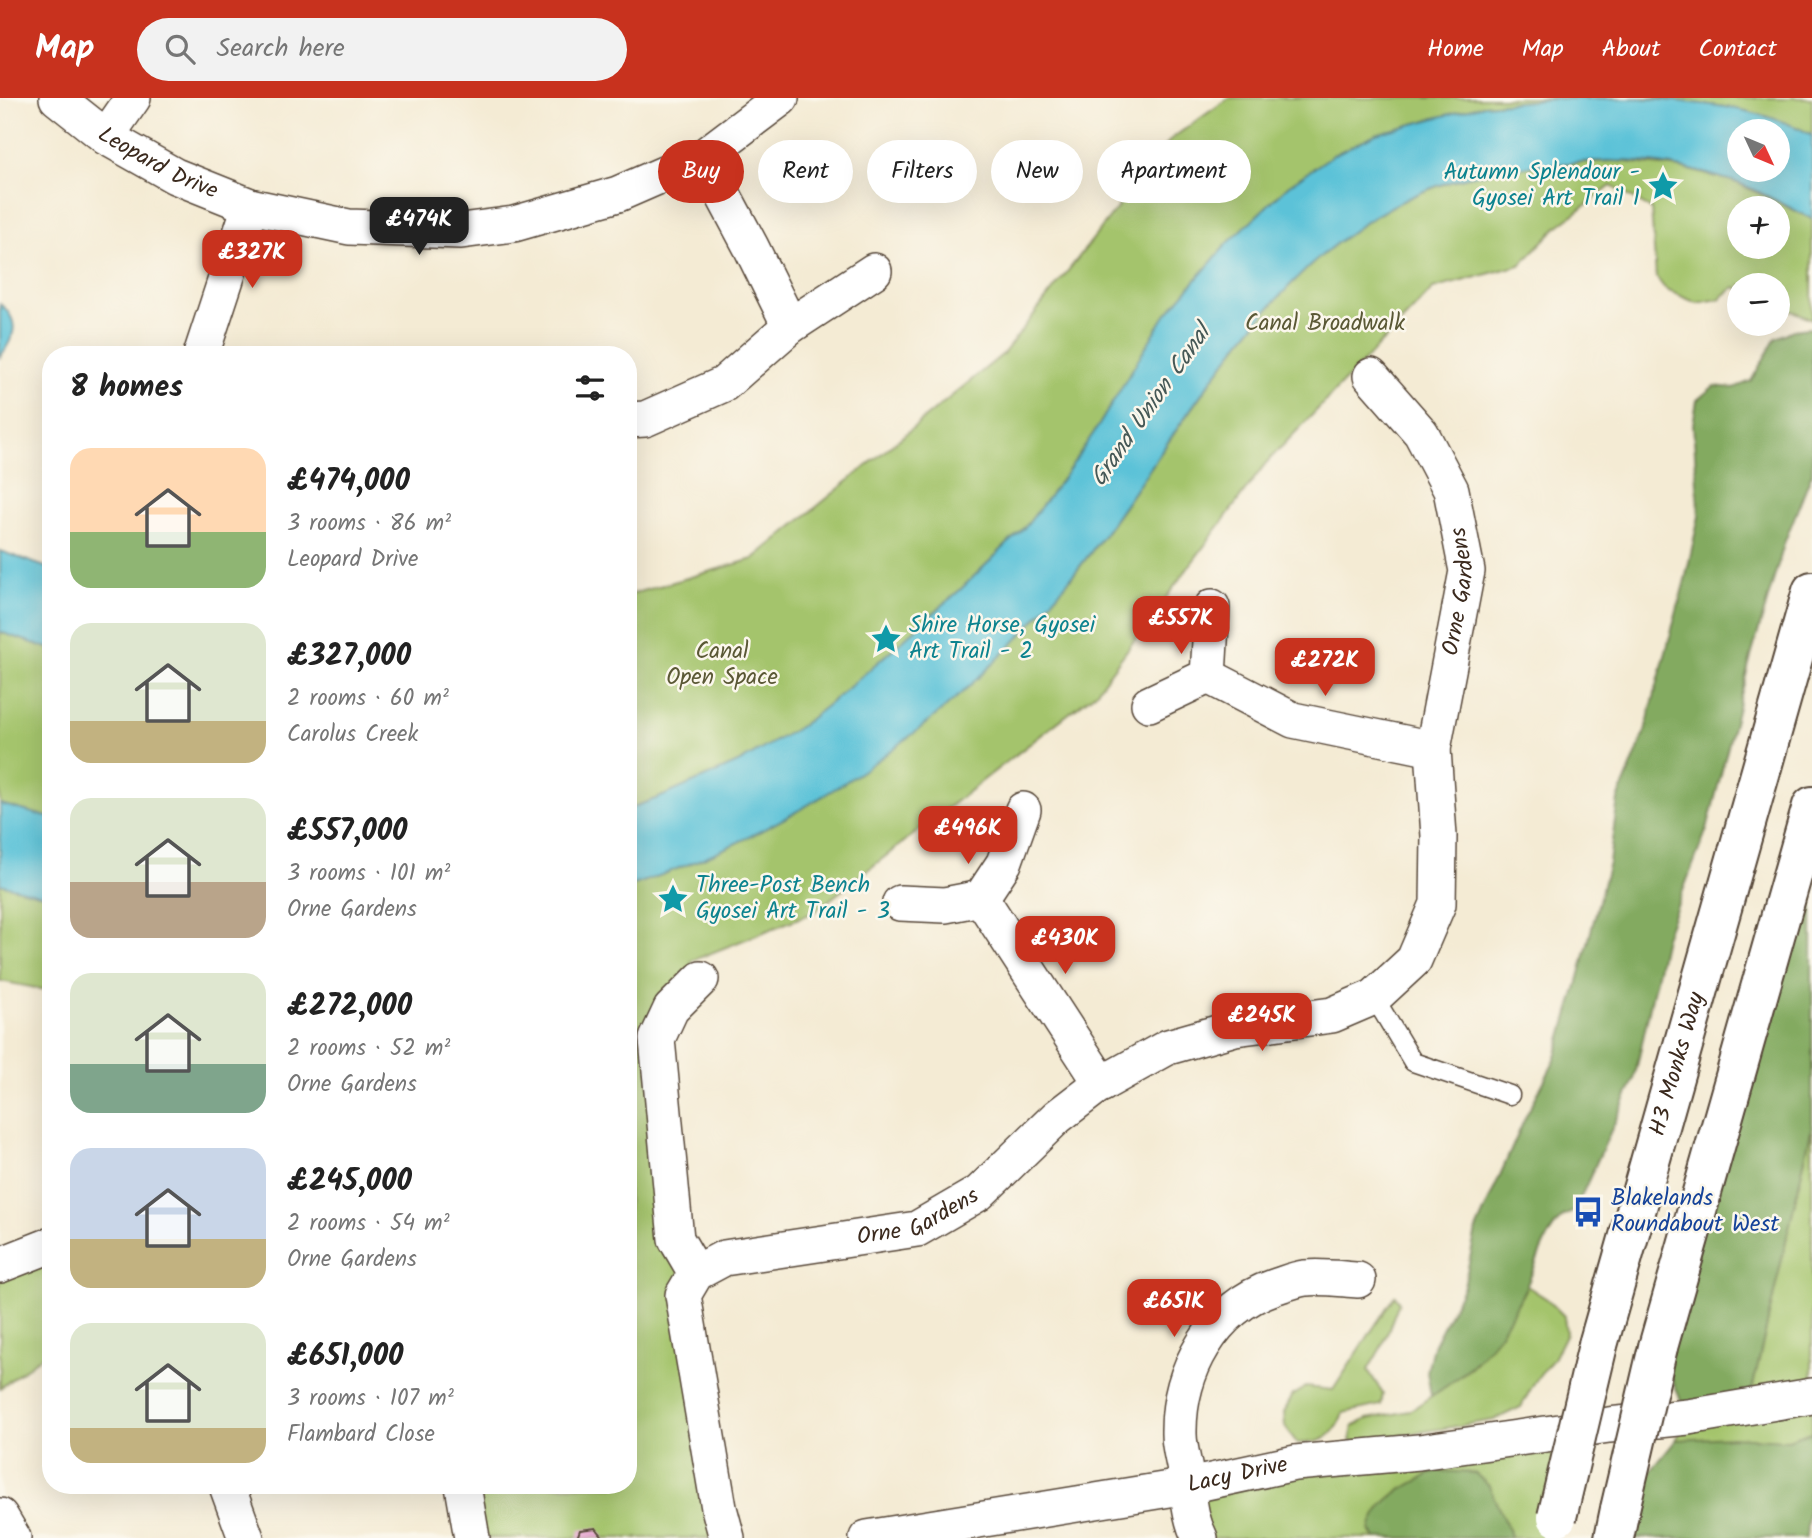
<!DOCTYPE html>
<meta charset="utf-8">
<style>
:root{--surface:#fff;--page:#f2f2f2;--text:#222;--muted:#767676;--accent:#c8321e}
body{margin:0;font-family:Kalam,sans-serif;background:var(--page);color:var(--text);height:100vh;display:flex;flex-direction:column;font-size:26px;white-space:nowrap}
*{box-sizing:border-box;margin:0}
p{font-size:23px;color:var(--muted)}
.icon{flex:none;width:38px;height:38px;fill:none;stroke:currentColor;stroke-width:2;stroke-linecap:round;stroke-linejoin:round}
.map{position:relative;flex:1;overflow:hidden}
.side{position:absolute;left:42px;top:248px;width:595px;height:1148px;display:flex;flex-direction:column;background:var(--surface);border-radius:28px;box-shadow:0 7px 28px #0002}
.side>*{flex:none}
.banner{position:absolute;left:658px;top:42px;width:665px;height:63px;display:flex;gap:14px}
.needle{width:46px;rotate:134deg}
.tools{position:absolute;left:1727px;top:21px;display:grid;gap:14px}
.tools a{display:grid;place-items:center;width:63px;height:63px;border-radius:50%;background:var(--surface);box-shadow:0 7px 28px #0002;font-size:35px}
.price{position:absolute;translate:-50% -60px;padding:0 16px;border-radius:14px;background:var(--accent);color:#fff;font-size:23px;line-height:46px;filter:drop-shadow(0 2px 4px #0008)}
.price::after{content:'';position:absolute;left:50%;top:42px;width:21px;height:16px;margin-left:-10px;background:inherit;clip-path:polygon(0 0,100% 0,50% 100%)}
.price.current{background:#222;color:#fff}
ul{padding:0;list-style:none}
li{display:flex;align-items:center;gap:21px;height:175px;padding:0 28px}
li span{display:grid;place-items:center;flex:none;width:196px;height:140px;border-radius:21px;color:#555}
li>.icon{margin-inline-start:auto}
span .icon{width:84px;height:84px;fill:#fffc;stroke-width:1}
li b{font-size:30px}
h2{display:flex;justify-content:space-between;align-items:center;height:84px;padding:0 28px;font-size:30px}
.chip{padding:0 24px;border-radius:32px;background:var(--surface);box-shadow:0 7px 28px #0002;font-size:24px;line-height:63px}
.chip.current{background:var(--accent);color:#fff}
header{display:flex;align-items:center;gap:42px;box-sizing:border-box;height:98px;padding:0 35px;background:var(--accent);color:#fff}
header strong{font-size:33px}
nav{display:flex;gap:38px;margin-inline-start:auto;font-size:24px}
.search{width:490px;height:63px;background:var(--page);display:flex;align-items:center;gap:18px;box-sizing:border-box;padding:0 24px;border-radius:38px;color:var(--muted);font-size:26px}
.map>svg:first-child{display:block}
.green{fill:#a4c46c;stroke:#707745;stroke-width:2;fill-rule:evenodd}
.forest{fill:#83aa60;stroke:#5f6a3f;stroke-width:2}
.water{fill:#5bc2d8;stroke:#4b767b;stroke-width:2;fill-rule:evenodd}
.building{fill:#e6a9d0}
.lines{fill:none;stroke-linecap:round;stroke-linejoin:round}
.lane-casing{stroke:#574739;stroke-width:21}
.street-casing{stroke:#574739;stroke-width:38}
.primary-casing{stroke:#574739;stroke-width:42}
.lane{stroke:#fff;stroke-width:18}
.street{stroke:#fff;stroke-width:35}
.primary{stroke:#fff;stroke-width:38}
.primary-bridge-casing{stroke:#574739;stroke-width:42;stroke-linecap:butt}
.primary-bridge{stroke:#fff;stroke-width:38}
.labels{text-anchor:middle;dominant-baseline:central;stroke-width:5;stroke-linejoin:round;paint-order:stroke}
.street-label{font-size:23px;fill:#3b2a1e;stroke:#fbf7ec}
.culture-label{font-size:23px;fill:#0d838f;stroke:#fbf7ec;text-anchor:start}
.park-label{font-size:23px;fill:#5a5835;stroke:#fbf7ec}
.transit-label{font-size:23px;fill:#164399;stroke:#fbf7ec;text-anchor:start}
.water-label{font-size:24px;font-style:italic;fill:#455856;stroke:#fbf7ec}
</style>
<header>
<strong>Map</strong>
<div class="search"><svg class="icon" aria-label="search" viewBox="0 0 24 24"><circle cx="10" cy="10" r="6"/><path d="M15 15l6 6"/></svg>Search here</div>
<nav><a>Home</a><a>Map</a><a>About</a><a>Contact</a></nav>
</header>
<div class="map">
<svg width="1812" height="1440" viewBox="0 0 1812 1440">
<rect width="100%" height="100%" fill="#fbf7ec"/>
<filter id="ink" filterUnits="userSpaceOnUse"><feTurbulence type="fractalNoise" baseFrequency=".0143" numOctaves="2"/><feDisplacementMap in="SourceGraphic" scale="14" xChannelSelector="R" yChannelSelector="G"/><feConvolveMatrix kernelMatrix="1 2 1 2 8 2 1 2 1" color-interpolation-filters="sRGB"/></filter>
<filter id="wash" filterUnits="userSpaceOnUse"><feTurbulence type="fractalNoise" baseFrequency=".00686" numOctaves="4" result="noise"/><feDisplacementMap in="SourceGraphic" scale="28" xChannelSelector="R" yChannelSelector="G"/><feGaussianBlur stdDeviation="1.57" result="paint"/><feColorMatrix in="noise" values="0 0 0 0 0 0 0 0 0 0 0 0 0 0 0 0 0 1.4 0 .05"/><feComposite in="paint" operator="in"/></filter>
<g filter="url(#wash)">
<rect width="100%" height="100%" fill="#f4ebd4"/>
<g class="green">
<polygon points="1229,0 1618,0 1554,1 1484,7 1376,36 1333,57 1288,88 1226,147 1164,219 1099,327 1066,376 1027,427 961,491 845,593 801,628 738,665 661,699 628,711 628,497 753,461 1003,256 1171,41"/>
<path d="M1639,0h173v37c-54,-29 -113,-32 -173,-37z"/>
<path d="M1615,63l65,7 53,13 79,38v100l-34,-14v-20h-38l-1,4 -4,-2 -16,12 -22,4 -31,-13 -10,-13 -5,-68 -40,-23 -54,41 -37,38 -87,24 -167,174 -171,230 -281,219 -123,49 10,18 -44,60 66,499h-251l-9,-52h165v-599c167,-57 303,-150 420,-282 124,-138 215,-372 409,-425 51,-15 106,-16 158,-19zM1740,110h38v39h-38z"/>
<polygon points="0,534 51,551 51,720 0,706"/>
<polygon points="0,786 51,799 51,893 0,883"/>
<polygon points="1812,1029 1812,1334 1788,1342 1676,1342 1688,1319 1748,1309"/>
<polygon points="51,1163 51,1251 0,1290 0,1174"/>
<polygon points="1527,1188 1547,1201 1564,1218 1566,1235 1553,1261 1534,1285 1521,1309 1494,1322 1361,1344 1350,1343 1353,1329 1367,1321 1410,1313 1471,1270 1500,1235"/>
<path d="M1395,1197l4,7 -16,42 -15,26 15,24 -2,11 -38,8c-9,24 -20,31 -46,30l-12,-16 -1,-15 9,-17 13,-8 27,3z"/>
<polygon points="1582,1333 1557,1440 1509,1440 1510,1436 1370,1433 1376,1440 1200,1440 1188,1388"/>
</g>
<g class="forest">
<path d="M1808,230l4,1v144l-27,68 -35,119 -43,169 -42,108 -31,143 -60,132c-25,4 -38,55 -48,75 -8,16 -17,34 -27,47 -19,26 -41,46 -68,62l-4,-24 6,-26 31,-60 12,-56 50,-114 29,-56 21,-71 33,-127 9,-63 26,-64 42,-159 13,-60 -6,-92 4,-24 17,-14 20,2 17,-7 25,-43 17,-8z"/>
<polygon points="1812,708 1812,1029 1748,1310 1688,1319 1658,1249"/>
<polygon points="1812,1334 1812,1368 1806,1440 1629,1440 1620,1411 1676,1342 1732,1339 1788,1342"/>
<path d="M1437,1373l38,2 14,13 21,48 -1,4h-133l-6,-7c6,-33 39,-46 67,-60z"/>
</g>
<g class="water">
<path d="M1639,0c60,5 119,8 173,37v84c-26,-13 -52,-29 -80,-38 -37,-12 -79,-20 -117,-20 -20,-1 -40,2 -60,3 -43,3 -90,10 -131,27 -173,71 -257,279 -375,413 -115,133 -255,226 -421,283v-78l33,-12 77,-34 63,-37 44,-35 116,-102 66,-64 39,-51 33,-49 65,-108 62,-72 62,-59 45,-31 43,-21 108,-29 70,-6zM1778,33v39h-38v-39z"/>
<path d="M0,206c22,18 14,34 0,53z"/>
<polygon points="0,453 51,471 51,551 0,534"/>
<polygon points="0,706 51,720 51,799 0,786"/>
</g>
<g id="blocks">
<polygon class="building" points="596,1430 604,1440 577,1440 580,1432"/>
</g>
</g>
<g filter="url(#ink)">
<use href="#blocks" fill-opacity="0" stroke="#574739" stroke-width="2"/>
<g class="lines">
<g class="lane-casing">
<polyline id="lane" points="1374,899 1413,964 1510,997"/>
</g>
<g class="street-casing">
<g id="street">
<path id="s1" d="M57,0l49,39 69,39 75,30 99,21 112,4 53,-7 104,-30 85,-37 78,-59"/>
<polyline points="106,39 133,0"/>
<polyline points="703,59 751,149 790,228 874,173"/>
<polyline points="201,257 250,108"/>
<polyline points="628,322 645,321 724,286 790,228"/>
<polyline points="1208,578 1293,622 1433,651"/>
<polyline points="1149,606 1208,578 1212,509"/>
<polyline points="981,800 1102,986"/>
<polyline points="900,805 945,807 981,800 1004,765 1023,712"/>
<polyline points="0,1167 51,1147"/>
<polyline points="696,1175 676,1141 657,941 671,911 701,881"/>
<polyline points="227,1388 246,1440"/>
<polyline points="463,1388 472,1440"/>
<polyline points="0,1418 13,1440"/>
<path id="s2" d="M727,1440l-8,-30 -36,-213 13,-22 28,-15 193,-29 62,-36 78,-76 39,-30 72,-40 67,-19 97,-13 42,-18 40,-37 24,-56 1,-68 -6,-87 34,-178 -16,-81 -30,-57 -50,-57"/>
<path id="s3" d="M867,1440l321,-52 107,-23 124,-11 190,-27 79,-8 124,-21"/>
<path d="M1200,1440c-11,-21 -11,-44 -15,-67 -2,-12 -6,-25 -6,-37 -1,-63 34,-126 95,-147 10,-3 21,-8 31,-9 17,-2 36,1 53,2"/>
</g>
</g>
<g class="primary-casing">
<g id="primary">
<path id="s4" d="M1598,1247l214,-754"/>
<polyline points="1658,1249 1812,708"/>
<polyline points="1614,1440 1620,1411"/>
</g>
</g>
<use href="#lane" class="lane"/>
<use href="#street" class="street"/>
<use href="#primary" class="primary"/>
<g class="primary-bridge-casing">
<g id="primary-bridge">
<polyline points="1620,1411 1658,1249"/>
<polyline points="1557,1419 1598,1247"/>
</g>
</g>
<use href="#primary-bridge" class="primary-bridge"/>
</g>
</g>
<defs>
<g id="sight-bare" transform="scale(2.415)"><path d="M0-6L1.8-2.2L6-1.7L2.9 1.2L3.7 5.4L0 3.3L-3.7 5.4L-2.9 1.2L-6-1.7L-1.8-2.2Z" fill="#0f9aa8" stroke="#fbf7ec" stroke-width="2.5" paint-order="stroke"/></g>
<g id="bus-bare" transform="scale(2.415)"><path d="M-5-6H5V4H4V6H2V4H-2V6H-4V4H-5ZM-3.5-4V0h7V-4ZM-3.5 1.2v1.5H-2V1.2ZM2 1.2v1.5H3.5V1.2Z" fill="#1a4fb4" stroke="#fbf7ec" stroke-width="2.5" paint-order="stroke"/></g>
</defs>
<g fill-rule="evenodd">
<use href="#sight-bare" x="1663" y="88"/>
<use href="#sight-bare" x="886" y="541"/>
<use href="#sight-bare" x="673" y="801"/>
<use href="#bus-bare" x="1588" y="1114"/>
</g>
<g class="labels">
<g class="street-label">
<text stroke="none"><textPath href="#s1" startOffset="121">Leopard Drive</textPath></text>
<text stroke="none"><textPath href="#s2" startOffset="1456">Orne Gardens</textPath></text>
<text stroke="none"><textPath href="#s4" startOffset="292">H3 Monks Way</textPath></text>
<text stroke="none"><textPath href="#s2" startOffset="504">Orne Gardens</textPath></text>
<text stroke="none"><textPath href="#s3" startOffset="376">Lacy Drive</textPath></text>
</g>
<g class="culture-label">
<text x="1640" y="75" text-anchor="end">Autumn Splendour -<tspan x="1640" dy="26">Gyosei Art Trail 1</tspan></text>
<text x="909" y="528">Shire Horse, Gyosei<tspan x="909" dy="26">Art Trail - 2</tspan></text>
<text x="696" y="788">Three-Post Bench<tspan x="696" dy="26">Gyosei Art Trail - 3</tspan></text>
</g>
<g class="park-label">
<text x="1325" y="226">Canal Broadwalk</text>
<text x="722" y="554">Canal<tspan x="722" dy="26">Open Space</tspan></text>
</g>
<g class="transit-label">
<text x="1611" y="1101">Blakelands<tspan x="1611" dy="26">Roundabout West</tspan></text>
</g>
<g class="water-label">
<text transform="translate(1151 308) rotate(-55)">Grand Union Canal</text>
</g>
</g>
</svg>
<div class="tools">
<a><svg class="needle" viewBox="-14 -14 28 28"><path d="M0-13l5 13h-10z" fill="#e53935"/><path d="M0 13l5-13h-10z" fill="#767676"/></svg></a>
<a>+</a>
<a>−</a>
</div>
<b class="price current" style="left:419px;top:159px">£474K</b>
<b class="price" style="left:252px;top:192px">£327K</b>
<b class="price" style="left:1181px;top:558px">£557K</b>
<b class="price" style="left:1325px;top:600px">£272K</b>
<b class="price" style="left:968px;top:768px">£496K</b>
<b class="price" style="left:1065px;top:878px">£430K</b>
<b class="price" style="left:1262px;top:955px">£245K</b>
<b class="price" style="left:1174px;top:1241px">£651K</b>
<div class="banner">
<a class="chip current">Buy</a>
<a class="chip">Rent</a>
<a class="chip">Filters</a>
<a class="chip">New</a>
<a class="chip">Apartment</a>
</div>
<section class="side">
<h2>8 homes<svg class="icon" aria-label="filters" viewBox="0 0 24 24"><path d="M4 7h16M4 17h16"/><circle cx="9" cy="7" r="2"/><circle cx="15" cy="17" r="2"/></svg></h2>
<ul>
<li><span style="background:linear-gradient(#ffd9b3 60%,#8fb573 0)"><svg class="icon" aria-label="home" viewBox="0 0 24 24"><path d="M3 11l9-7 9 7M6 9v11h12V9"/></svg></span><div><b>£474,000</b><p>3 rooms · 86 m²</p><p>Leopard Drive</p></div></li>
<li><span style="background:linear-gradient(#dfe7d0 70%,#c2b280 0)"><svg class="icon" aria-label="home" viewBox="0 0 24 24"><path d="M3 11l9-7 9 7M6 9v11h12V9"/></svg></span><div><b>£327,000</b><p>2 rooms · 60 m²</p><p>Carolus Creek</p></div></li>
<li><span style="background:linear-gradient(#dfe7d0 60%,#b9a48a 0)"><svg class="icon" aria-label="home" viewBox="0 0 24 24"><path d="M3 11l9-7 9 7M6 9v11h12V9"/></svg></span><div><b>£557,000</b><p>3 rooms · 101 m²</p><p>Orne Gardens</p></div></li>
<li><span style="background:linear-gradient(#dfe7d0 65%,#7fa58c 0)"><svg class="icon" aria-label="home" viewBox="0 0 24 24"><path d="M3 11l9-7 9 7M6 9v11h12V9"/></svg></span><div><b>£272,000</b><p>2 rooms · 52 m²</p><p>Orne Gardens</p></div></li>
<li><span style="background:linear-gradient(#c9d6e8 65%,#c2b280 0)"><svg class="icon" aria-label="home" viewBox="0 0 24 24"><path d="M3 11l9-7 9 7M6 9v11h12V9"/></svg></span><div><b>£245,000</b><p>2 rooms · 54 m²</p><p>Orne Gardens</p></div></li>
<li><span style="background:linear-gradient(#dfe7d0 75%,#c2b280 0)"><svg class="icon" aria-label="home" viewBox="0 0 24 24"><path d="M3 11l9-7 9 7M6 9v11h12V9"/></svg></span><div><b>£651,000</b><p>3 rooms · 107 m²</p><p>Flambard Close</p></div></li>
</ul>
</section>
</div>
